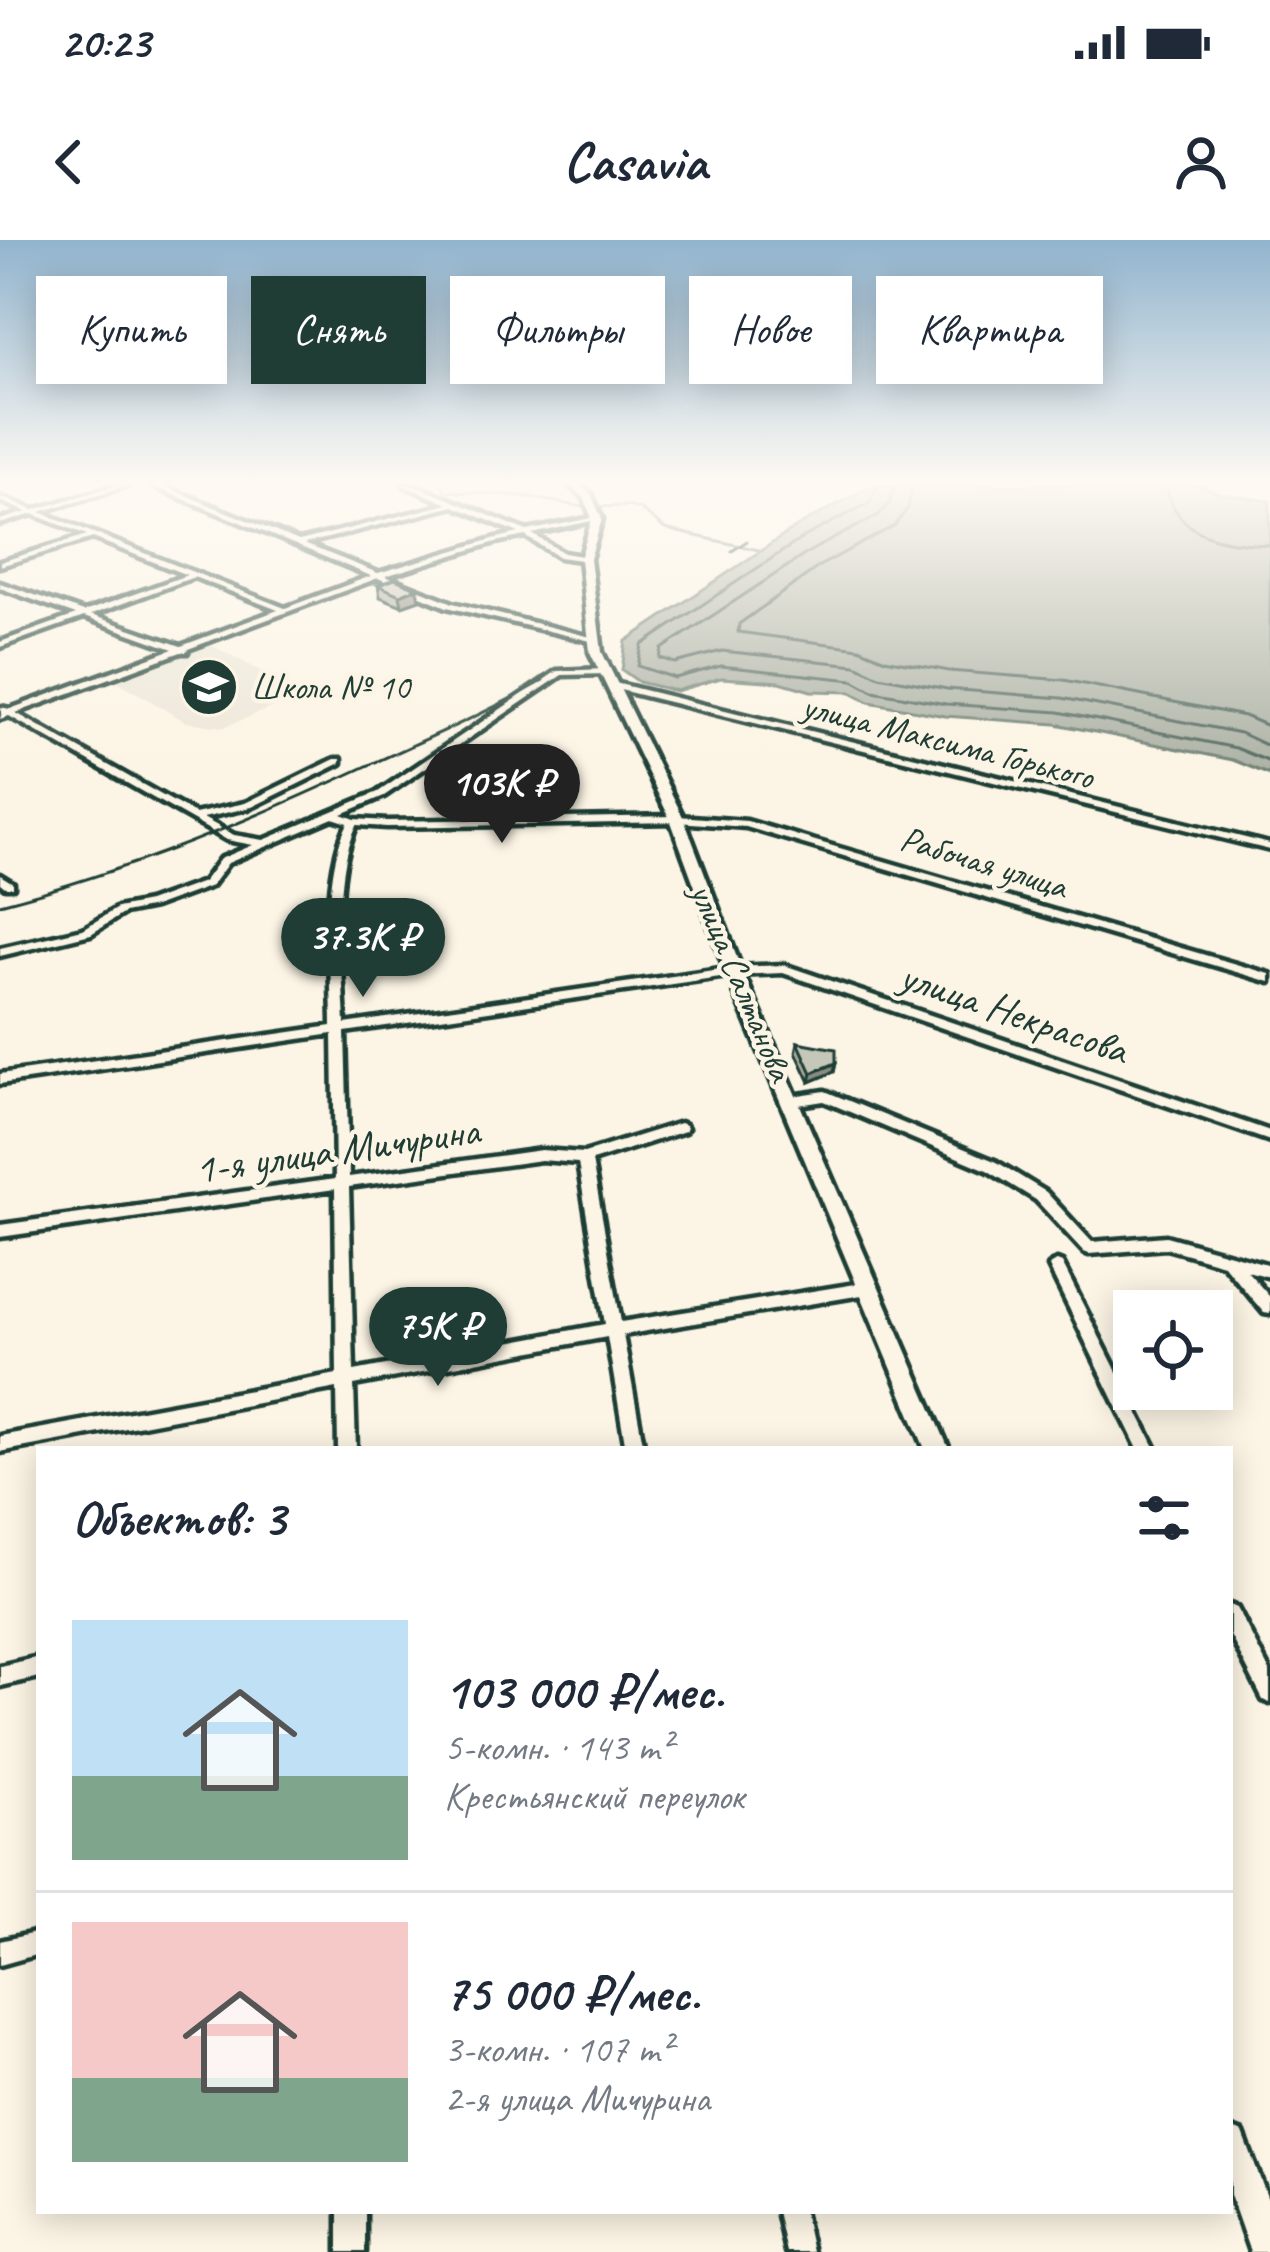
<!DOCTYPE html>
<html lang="ru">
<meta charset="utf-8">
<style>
:root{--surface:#fff;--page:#f6f6f7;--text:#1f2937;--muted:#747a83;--line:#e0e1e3;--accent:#1f3d34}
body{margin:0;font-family:Caveat,sans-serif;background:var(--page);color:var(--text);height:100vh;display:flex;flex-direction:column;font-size:45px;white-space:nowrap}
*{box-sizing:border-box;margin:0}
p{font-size:39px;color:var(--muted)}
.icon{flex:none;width:66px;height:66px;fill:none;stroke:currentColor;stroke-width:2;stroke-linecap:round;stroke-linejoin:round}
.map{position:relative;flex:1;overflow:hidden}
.sheet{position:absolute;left:36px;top:1206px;width:1197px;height:768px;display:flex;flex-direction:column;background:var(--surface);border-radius:0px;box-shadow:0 6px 30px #0003}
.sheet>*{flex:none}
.banner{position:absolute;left:36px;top:36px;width:1200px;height:108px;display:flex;gap:24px}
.fabs{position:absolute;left:1113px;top:1050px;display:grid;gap:24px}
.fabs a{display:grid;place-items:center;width:120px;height:120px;border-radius:0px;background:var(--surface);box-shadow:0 6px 30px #0003;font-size:60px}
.price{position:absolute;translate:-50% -102px;padding:0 27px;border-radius:42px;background:var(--accent);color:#fff;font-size:39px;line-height:78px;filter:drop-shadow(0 3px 6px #0008)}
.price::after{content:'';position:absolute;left:50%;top:72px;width:36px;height:27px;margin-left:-18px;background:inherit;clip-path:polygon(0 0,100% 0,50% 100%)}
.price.active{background:#222;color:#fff}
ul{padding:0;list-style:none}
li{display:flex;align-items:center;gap:36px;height:300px;padding:0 36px}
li+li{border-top:3px solid var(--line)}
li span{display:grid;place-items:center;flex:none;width:336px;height:240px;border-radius:0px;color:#555}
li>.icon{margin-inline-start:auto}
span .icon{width:144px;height:144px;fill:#fffc;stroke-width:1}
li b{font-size:51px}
h2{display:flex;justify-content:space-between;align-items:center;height:144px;padding:0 36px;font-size:51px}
.chip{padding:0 42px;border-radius:0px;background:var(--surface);box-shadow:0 6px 30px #0003;font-size:42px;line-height:108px}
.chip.active{background:var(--accent);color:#fff}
.status{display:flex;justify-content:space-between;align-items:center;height:84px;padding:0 60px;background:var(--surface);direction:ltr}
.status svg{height:33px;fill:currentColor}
header{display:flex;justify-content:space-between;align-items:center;height:156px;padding:0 36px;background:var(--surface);font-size:54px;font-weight:600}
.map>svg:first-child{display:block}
.built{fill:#ece7d8}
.water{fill:#aeb3a7;stroke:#758479;stroke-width:3}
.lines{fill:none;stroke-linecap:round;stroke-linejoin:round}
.shore{stroke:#586c62;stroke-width:3}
.stream{stroke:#758479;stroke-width:3}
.street-casing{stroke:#1f3d34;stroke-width:9}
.secondary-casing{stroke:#1f3d34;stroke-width:9}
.street{fill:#fcf5e5;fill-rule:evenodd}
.secondary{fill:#fcf5e5;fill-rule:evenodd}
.rail{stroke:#1f3d34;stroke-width:3}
.wall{fill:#a9ab9f;stroke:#1f3d34;stroke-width:3}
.shaded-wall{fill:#8a8b82;stroke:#1f3d34;stroke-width:3}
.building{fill:#c5c7b9;stroke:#1f3d34;stroke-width:3}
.labels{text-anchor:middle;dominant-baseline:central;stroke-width:9;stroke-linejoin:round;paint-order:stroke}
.far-poi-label{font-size:36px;fill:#1f3d34;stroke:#fcf5e5;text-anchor:start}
.far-street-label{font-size:36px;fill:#1f3d34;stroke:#fcf5e5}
.street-label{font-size:42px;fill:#1f3d34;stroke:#fcf5e5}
</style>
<div class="status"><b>20:23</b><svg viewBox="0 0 49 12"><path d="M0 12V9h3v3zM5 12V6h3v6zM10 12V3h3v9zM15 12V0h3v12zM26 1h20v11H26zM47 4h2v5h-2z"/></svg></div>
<header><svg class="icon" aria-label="back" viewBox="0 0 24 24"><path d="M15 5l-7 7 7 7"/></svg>Casavia<svg class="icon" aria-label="person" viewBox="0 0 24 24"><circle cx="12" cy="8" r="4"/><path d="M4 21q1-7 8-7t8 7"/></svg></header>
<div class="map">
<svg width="1270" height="2012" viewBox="0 0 1270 2012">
<rect width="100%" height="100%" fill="#fcf5e5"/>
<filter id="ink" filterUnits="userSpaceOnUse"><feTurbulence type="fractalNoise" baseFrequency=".00833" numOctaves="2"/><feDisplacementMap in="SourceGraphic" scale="24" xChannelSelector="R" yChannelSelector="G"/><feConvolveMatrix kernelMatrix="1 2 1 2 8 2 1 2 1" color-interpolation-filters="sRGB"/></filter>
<g filter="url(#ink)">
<polygon class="built" points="211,405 305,454 224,487 186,482 114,439"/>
<polygon class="water" points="873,245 1198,245 1220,254 1270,261 1270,535 1233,520 1056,484 945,476 869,462 851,452 811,451 780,442 721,438 676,451 639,442 622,430 626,401 798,286"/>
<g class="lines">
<g class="shore">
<polyline points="878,245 869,263 804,297 642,405 638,426 675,438 721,426 853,440 873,451 946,464 1059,472 1236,508 1270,522"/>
<polyline points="894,245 890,263 879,275 812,310 662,409 660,418 675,423 722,411 856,425 879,436 947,449 1062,458 1240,493 1270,507"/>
<polyline points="912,245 908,268 894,286 821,325 739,384 738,392 859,408 885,419 949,431 1064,440 1244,476 1270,487"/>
<path d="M1166,245c10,53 57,58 104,60"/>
</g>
<polyline class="stream" points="442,245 445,251 524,256 583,267 627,266 640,269 665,289 763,311"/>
<g class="street-casing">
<g id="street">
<path d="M118,245h11l-89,27 245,96 86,-32 -221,-91h10l139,56 149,-37 -44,-19h10l113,46 70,-14 3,2 -68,15 32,19 24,4v4l-29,-4 -34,-21 -29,6 -111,34 68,27 142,35v4l-148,-35 -69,-29 -190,71 -1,3h-6l-165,61 179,101 50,-11 90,-44h6v4l-89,44 -49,11 31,17 30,5 114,-48 179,-121 48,-2 4,3 -1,2 -46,1 -178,121 -42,18 13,5 32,2 290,-5 70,5 523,153v8l-524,-155 -69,-5 -290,5 -30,-2c-26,53 -14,140 -12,199l389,-57 50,-2 486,166v10l-487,-168 -49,2 -389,57 4,145 192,-27 43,3 96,-30 5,2 2,3 -2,3 -93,30 29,161 247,-40 5,2 3,4 -3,4 -5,2 -245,41 21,114h-18l-19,-112 -253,48 2,64h-18l-1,-61 -337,64v-16l337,-62 -2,-185 -335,48v-12l335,-46 -2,-145 -333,50v-10l332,-48c0,-61 -12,-148 16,-203l-15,-5 -105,45 -17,23 -57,21 -30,6 -33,21 -91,22v-8l83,-19 34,-21 31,-6 55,-20 17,-23 33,-14 -26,-5 -218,-124 -9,3 2,-7 -2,-5 10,2 163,-60 -89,-32 -84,30v-5l76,-27 -76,-27v-5l84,29 103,-37 -94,-37 -93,28v-4l87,-27 -54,-21 -33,10v-4l27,-8 -27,-11v-4l34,13zM454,266l65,27 -26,6 -115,34 -74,-29zM194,337l84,33 -97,36 -90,-31zM541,920l37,3 27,161 -251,47 -5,-184z"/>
<polygon points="615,443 1270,604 1270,610 612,448 612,444"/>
<polygon points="0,635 13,643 13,647 5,647 0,643"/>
<polygon points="825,851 997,922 1046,952 1092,1002 1166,996 1270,1025 1270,1037 1247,1031 1270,1057 1270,1074 1264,1073 1223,1024 1166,1008 1089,1014 1084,1012 1036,960 987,930 824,861 792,866 785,861 792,856"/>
<polygon points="1057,1021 1062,1023 1156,1209 1138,1209 1049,1027 1052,1023"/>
<polygon points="1230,1365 1237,1368 1270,1432 1270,1463 1263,1460 1230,1395"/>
<polygon points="39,1417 39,1437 0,1446 0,1426"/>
<polygon points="39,1692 39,1714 0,1725 0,1701"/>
<rect x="339" y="1971" width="26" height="41"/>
<polygon points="777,1971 803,1971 812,2012 786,2012"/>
</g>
</g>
<g class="secondary-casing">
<g id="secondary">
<polygon points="568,245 579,245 591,254 602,279 590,319 602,412 684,579 742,731 949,1209 925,1209 726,731 670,579 590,412 580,319 592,279 584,257"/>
<polygon points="1230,1888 1243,1893 1270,1965 1270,2012 1250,2012 1230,1955"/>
</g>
</g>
<use href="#street" class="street"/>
<use href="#secondary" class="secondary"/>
<g class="rail">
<polyline points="732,311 747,301"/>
<path d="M0,664c129,-33 249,-83 369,-139 59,-27 118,-52 174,-84"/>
</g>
</g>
<g class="wall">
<polygon points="378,345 417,348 419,360 402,366 380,357"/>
<polygon points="798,802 836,823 834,832 810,842 796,812"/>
</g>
<g class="shaded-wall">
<polygon points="417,348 419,360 402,366 400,355"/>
<polygon points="836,823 834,832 810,842 812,833"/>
</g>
<g class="building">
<polygon points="395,339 417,348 400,355 378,345"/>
<polygon points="798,802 836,809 836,823 812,833"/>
</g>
</g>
<linearGradient id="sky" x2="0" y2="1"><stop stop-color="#91b4ce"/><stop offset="0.46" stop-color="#fefaf3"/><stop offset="1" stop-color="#fefaf3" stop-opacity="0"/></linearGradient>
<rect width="1270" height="527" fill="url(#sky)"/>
<defs>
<g id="school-disc" transform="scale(3)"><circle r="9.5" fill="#1f3d34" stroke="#fcf5e5"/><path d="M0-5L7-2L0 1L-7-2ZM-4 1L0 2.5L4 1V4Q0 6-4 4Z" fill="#fff"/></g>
</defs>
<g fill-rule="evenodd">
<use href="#school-disc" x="209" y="447"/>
</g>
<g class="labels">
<g class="far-poi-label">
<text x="251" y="447">Школа № 10</text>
</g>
<g class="far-street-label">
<text transform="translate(948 501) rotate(14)">улица Максима Горького</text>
<text transform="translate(984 622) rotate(17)">Рабочая улица</text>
<text transform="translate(742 742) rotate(67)">улица Салтанова</text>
</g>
<g class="street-label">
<text transform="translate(1014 773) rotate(19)">улица Некрасова</text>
<text transform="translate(337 910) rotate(-8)">1-я улица Мичурина</text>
</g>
</g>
</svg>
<div class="fabs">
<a><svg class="icon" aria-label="locate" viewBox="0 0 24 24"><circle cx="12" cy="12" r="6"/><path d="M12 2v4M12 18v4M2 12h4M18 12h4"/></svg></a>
</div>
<b class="price active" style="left:502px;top:606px">103K ₽</b>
<b class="price" style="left:363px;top:760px">37.3K ₽</b>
<b class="price" style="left:438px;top:1149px">75K ₽</b>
<div class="banner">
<a class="chip">Купить</a>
<a class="chip active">Снять</a>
<a class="chip">Фильтры</a>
<a class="chip">Новое</a>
<a class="chip">Квартира</a>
</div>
<section class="sheet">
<h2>Объектов: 3<svg class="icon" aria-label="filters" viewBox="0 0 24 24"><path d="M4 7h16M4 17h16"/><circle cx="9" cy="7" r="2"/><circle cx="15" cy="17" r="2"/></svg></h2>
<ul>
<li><span style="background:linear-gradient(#bfe0f5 65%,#7fa58c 0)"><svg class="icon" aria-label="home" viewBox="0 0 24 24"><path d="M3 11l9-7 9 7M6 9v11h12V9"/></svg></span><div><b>103 000 ₽/мес.</b><p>5-комн. · 143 m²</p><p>Крестьянский переулок</p></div></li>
<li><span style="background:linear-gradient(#f6c9c9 65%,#7fa58c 0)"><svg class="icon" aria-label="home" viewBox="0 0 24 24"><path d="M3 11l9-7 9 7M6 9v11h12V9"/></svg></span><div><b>75 000 ₽/мес.</b><p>3-комн. · 107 m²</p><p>2-я улица Мичурина</p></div></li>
</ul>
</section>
</div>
